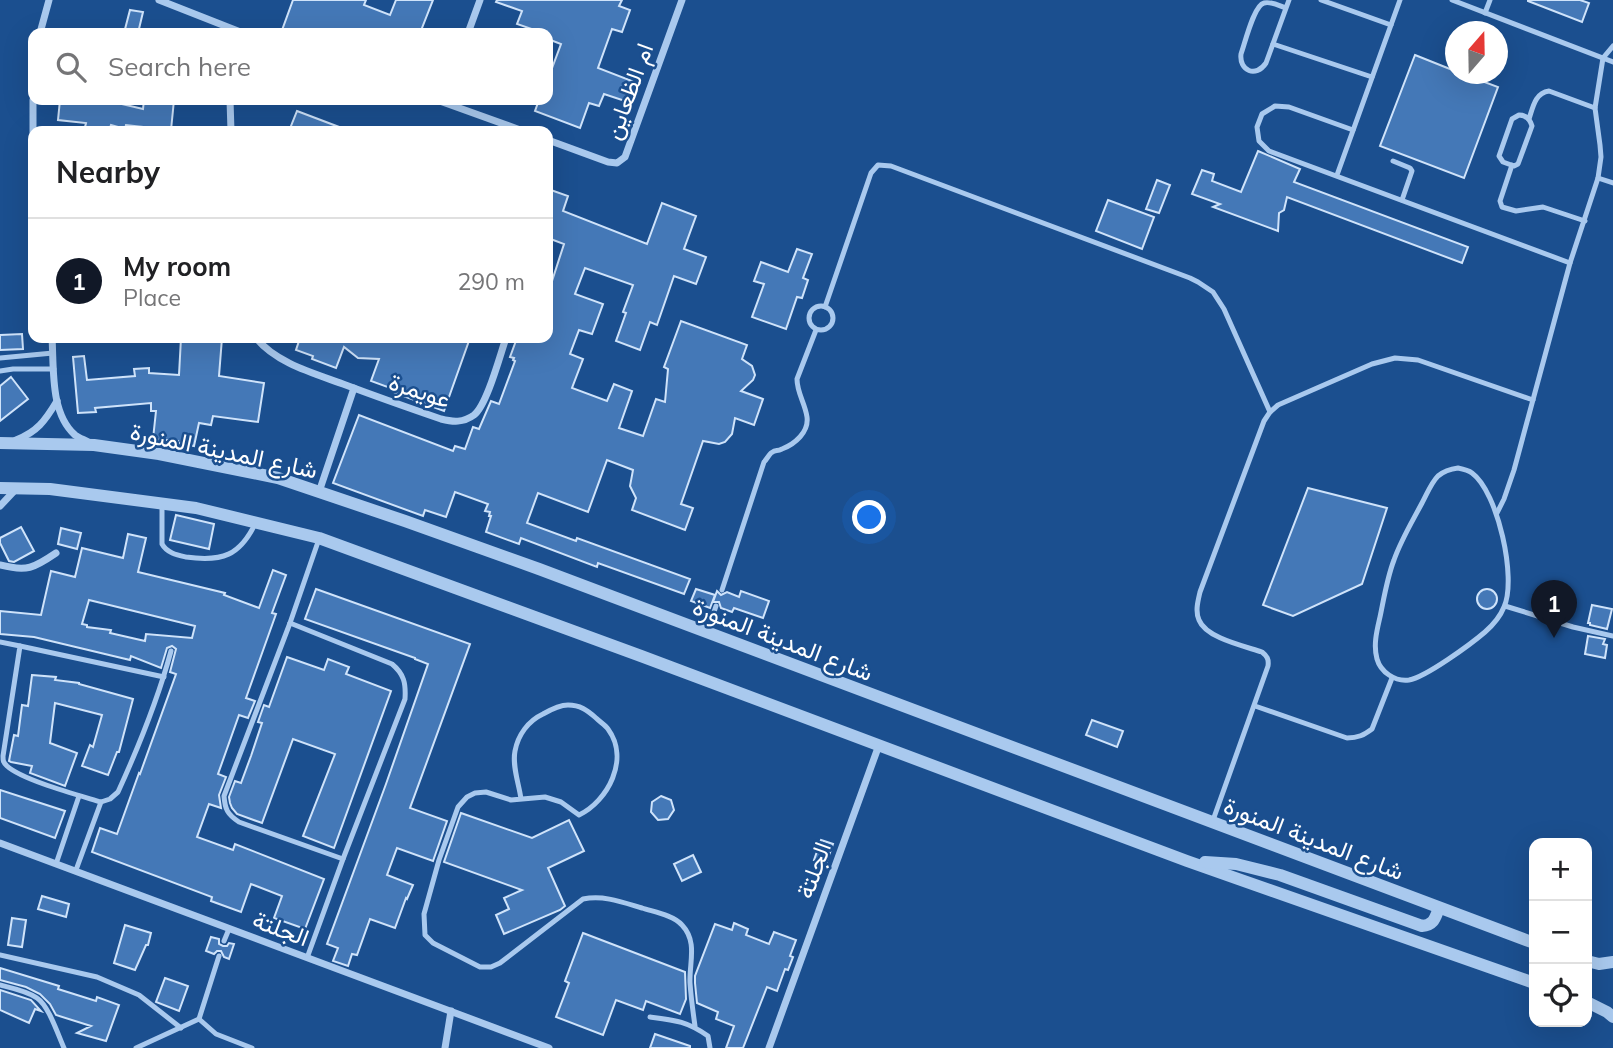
<!DOCTYPE html>
<html lang="en">
<head>
<meta charset="utf-8">
<style>
	body { margin:0; font-family:Mulish,Vazirmatn,sans-serif; background:#f6f6f6; color:#202124 }
	.controls { position:absolute; right:21px; bottom:21px; display:grid; overflow:hidden; border-radius:14px; box-shadow:0 7px 28px #0002 }
	.controls button { width:63px; height:63px; display:grid; place-items:center; padding:0; border:0; border-bottom:2px solid #e0e0e0; background:#fff; color:#202124; font:35px sans-serif }
	.compass { position:absolute; left:1445px; top:21px; width:63px; height:63px; border-radius:50%; background:#fff; box-shadow:0 7px 28px #0002; rotate:20deg }
	.you { position:absolute; left:870px; top:518px; width:24px; height:24px; margin:-18px; border:5px solid #fff; border-radius:50%; background:#1a73e8; box-shadow:0 0 0 10px #1a73e833 }
	.badge { display:grid; place-items:center; width:46px; height:46px; border-radius:50%; background:#111827; color:#fff; font-size:23px; font-weight:700 }
	.pin { position:absolute; translate:-50% -58px; filter:drop-shadow(0 2px 4px #0008) }
	.pin::after { content:''; position:absolute; top:37px; width:24px; height:21px; background:inherit; clip-path:polygon(0 0,100% 0,50% 100%) }
	.list { margin:0; padding:0; list-style:none }
	h2 { display:flex; justify-content:space-between; align-items:center; height:91px; margin:0; padding:0 28px; font-size:30px }
	h2 small { font-size:23px; font-weight:400; color:#757577 }
	.list li { display:grid; grid-template-columns:46px 1fr auto; gap:21px; align-items:center; box-sizing:border-box; height:126px; padding:0 28px; border-top:2px solid #e0e0e0 }
	.list b { display:block; font-size:26px; white-space:nowrap }
	.list p { margin:0; font-size:23px; white-space:nowrap; color:#757577 }
	.list em { font-size:23px; font-style:normal; color:#757577 }
	.icon { flex:none; width:38px; height:38px; fill:none; stroke:currentColor; stroke-width:2; stroke-linecap:round; stroke-linejoin:round }
	.map { position:relative; flex:none; width:1613px; height:1048px; overflow:hidden }
	.search { position:absolute; background:#fff; box-shadow:0 7px 28px #0002; left:28px; top:28px; width:525px; height:77px; display:flex; align-items:center; gap:18px; box-sizing:border-box; padding:0 24px; border-radius:14px; color:#757577; font-size:26px }
	.panel { position:absolute; background:#fff; box-shadow:0 7px 28px #0002; left:28px; top:126px; width:525px; height:217px; border-radius:14px }
	.map>svg:first-child { display:block }
</style>
</head>
<body>
<div class="map">
<svg width="1613" height="1048" viewBox="0 0 1613 1048">
	<rect width="100%" height="100%" fill="#1b4f8f"/>
	<g fill="#4478b7" stroke="#cfe3fa" stroke-width="2" fill-rule="evenodd">
		<polygon points="293,0 366,0 364,5 390,15 396,0 433,0 420,33 281,33"/>
		<polygon points="497,0 622,0 619,6 630,10 622,32 612,29 598,68 632,81 625,101 604,94 599,106 589,103 580,128 535,111 539,100 548,100 548,79 561,44 548,39 548,33 543,33 517,24 522,11 496,2"/>
		<polygon points="1528,0 1580,0 1589,3 1582,22 1528,1"/>
		<polygon points="130,10 143,12 138,33 124,33"/>
		<polygon points="1415,55 1455,71 1455,74 1463,74 1498,87 1464,178 1380,146"/>
		<polygon points="60,100 105,100 143,109 144,100 174,100 171,130 126,125 125,129 111,125 109,131 84,131 86,123 58,120"/>
		<polygon points="297,111 347,130 346,131 289,131"/>
		<polygon points="1258,151 1300,169 1294,182 1468,247 1462,263 1287,197 1284,210 1279,213 1278,231 1213,207 1220,204 1192,194 1202,170 1214,174 1212,181 1241,192"/>
		<polygon points="1157,180 1170,185 1159,213 1146,209"/>
		<polygon points="548,189 568,196 563,211 647,244 662,203 696,216 684,249 706,257 696,284 674,276 657,325 650,322 640,350 616,341 626,313 623,312 633,285 585,268 575,294 603,304 592,334 579,330 570,354 583,359 572,388 607,401 614,384 632,391 619,428 643,436 656,399 665,402 668,369 664,367 681,321 747,345 742,359 752,366 755,375 753,380 741,391 763,399 754,425 735,418 732,434 725,442 719,444 703,441 681,504 693,508 685,530 632,510 636,498 630,486 633,470 607,460 588,512 538,493 527,523 576,541 577,538 690,579 684,594 598,563 597,567 521,538 519,544 486,532 491,516 489,516 490,512 485,511 488,504 455,492 446,517 425,510 423,516 333,483 359,415 453,451 455,446 465,449 473,427 479,429 491,401 499,404 515,361 513,360 514,358 510,357 517,338 548,338 548,279 552,281 564,244 548,238"/>
		<polygon points="1108,200 1154,217 1142,249 1096,231"/>
		<polygon points="797,249 812,254 803,278 808,280 802,298 797,297 786,329 752,317 764,284 754,281 761,262 788,272"/>
		<polygon points="22,334 23,349 0,350 0,335"/>
		<polygon points="181,338 222,338 219,376 264,383 258,422 213,416 211,425 199,423 194,446 178,443 178,441 153,439 156,411 151,411 151,403 95,408 96,412 78,413 73,357 84,356 87,380 135,376 134,369 149,368 149,373 179,375"/>
		<polygon points="300,338 470,338 444,411 395,393 396,390 371,381 379,359 358,358 344,347 336,368 312,359 313,356 296,350"/>
		<polygon points="11,377 28,399 0,421 0,386"/>
		<polygon points="1308,488 1387,508 1362,584 1293,616 1263,605"/>
		<polygon points="176,515 214,524 209,549 170,540"/>
		<polygon points="21,527 34,551 14,562 9,561 0,543 0,538"/>
		<polygon points="61,528 81,533 77,549 58,544"/>
		<path d="M128,534L146,538L138,572L225,593L224,595L259,608L273,570L286,575L272,613L276,614L246,698L255,701L248,718L239,715L218,774L226,777L219,795L221,808L209,804L197,837L233,850L235,844L324,879L305,929L274,918L282,896L251,884L241,912L211,901L212,897L92,852L100,828L117,834L139,773L140,774L176,674L170,672L176,649L172,646L167,648L161,668L131,656L130,660L34,637L0,634V611L41,615L51,571L75,577L82,548L123,558ZM89,600L195,626L192,638L146,634L145,641L110,633L111,630L87,627V625L82,624Z"/>
		<circle cx="1487" cy="599" r="10"/>
		<polygon points="316,589 470,644 410,808 447,821 433,861 397,848 387,875 413,885 407,899 406,898 395,928 370,919 357,955 352,954 348,966 333,961 338,948 327,944 386,784 428,664 415,659 415,658 305,619"/>
		<polygon points="696,589 715,595 710,608 691,601"/>
		<polygon points="717,591 721,595 727,592 739,597 741,591 769,601 763,618 734,608 732,612 721,608 719,602 713,602"/>
		<polygon points="1592,605 1612,609 1607,629 1590,625 1590,623 1588,623"/>
		<polygon points="1588,636 1605,639 1603,644 1607,645 1605,658 1585,654"/>
		<polygon points="287,657 324,670 328,659 349,667 346,674 391,691 334,848 303,836 335,754 293,739 262,823 237,814 232,808 230,803 229,797 235,781 241,783 251,756 262,723 258,722 264,705 269,707"/>
		<polygon points="32,675 56,677 55,680 79,683 79,684 133,699 119,752 117,752 108,775 82,766 90,745 93,747 102,715 55,703 50,743 77,753 65,786 30,773 32,766 11,762 9,761 14,735 18,736 22,705 28,706"/>
		<polygon points="1092,720 1123,731 1117,747 1086,735"/>
		<polygon points="0,790 65,811 55,838 0,818"/>
		<polygon points="661,796 671,800 674,810 668,819 658,820 651,812 652,802"/>
		<polygon points="461,813 532,838 569,820 584,851 548,868 565,906 560,910 504,934 496,915 509,909 504,898 522,890 444,862"/>
		<polygon points="821,840 833,844 826,864 814,860"/>
		<polygon points="693,855 701,872 682,881 674,864"/>
		<polygon points="42,896 69,904 66,917 38,909"/>
		<polygon points="12,918 26,920 22,947 8,945"/>
		<polygon points="734,923 748,929 746,935 769,944 774,932 796,940 790,956 793,957 788,970 785,969 777,991 767,987 743,1048 726,1048 734,1026 716,1019 718,1012 697,1003 695,983 695,976 715,924 732,930"/>
		<polygon points="125,925 151,933 148,945 146,945 135,970 114,963"/>
		<polygon points="583,933 685,972 686,999 680,1014 646,1001 643,1010 616,1000 603,1035 556,1017 569,983 565,981"/>
		<polygon points="211,937 219,939 219,944 223,946 227,946 229,943 234,944 229,959 224,957 221,951 217,951 214,954 206,951"/>
		<polygon points="0,968 59,986 58,989 96,1001 97,997 119,1005 106,1041 77,1033 91,1026 56,1015 50,1004 40,994 26,987 0,980"/>
		<polygon points="165,978 188,986 179,1011 156,1002"/>
		<polygon points="0,990 31,1000 41,1011 35,1009 29,1023 0,1010"/>
		<polygon points="655,1034 690,1046 690,1048 650,1048"/>
	</g>
	<g fill="none" stroke-linecap="round" stroke-linejoin="round">
		<g stroke="#a9c9ee" stroke-width="5">
			<polyline points="1321,0 1391,25"/>
			<polyline points="1452,0 1613,62"/>
			<path d="M1286,8C1280,6 1271,1 1264,3C1254,5 1245,43 1241,54C1239,71 1256,78 1266,63L1289,0"/>
			<polyline points="1485,13 1490,0"/>
			<polyline points="1273,44 1372,77"/>
			<path d="M1519,115C1526,115 1530,119 1532,126L1518,164L1514,166L1503,162L1499,156L1512,119Z"/>
			<path d="M1529,119C1533,107 1535,93 1549,91L1595,108"/>
			<polyline points="1353,130 1289,107 1275,106 1262,114 1257,127 1259,141 1269,151 1570,263"/>
			<polyline points="1393,161 1410,168 1412,171 1402,200"/>
			<polyline points="1512,165 1500,201 1502,207 1516,211 1543,207 1585,221"/>
			<polyline points="1337,175 1400,0"/>
			<polyline points="1598,178 1613,183"/>
			<circle cx="821" cy="318" r="12"/>
			<polyline points="825,307 871,173 878,165 891,166 1190,278 1198,282 1213,292 1224,309 1270,412"/>
			<polyline points="0,358 53,353"/>
			<polyline points="0,371 13,369 54,369"/>
			<path d="M1458,468C1463,469 1468,470 1472,473C1498,492 1517,579 1504,607C1500,617 1493,625 1485,632C1471,644 1426,677 1409,680C1402,681 1395,679 1389,675C1383,671 1379,666 1377,659C1373,645 1377,630 1380,617C1384,598 1387,578 1394,560C1401,540 1412,522 1422,503C1427,494 1431,483 1438,476C1444,471 1450,469 1458,468Z"/>
			<path d="M162,505V544C167,553 177,555 186,557C222,562 240,556 256,522"/>
			<polyline points="1497,513 1504,499 1514,470 1570,263 1598,178 1601,157 1600,145 1595,108 1603,58 1613,46"/>
			<path d="M319,539L290,623L224,796C225,809 227,814 239,822L343,859"/>
			<path d="M722,590L764,462C767,459 768,456 771,453C777,449 776,452 782,449C795,444 809,432 807,417C805,403 797,393 797,379L816,330"/>
			<polyline points="1505,606 1573,627 1613,636"/>
			<path d="M290,623L392,664C404,674 406,683 405,699L343,859L307,958"/>
			<polyline points="708,630 716,606"/>
			<path d="M0,642L20,646L3,756C3,761 3,762 7,766C22,780 78,795 101,802L110,799L118,792C139,746 158,699 171,651"/>
			<polyline points="20,646 164,677"/>
			<path d="M1255,706L1347,738C1358,738 1364,735 1372,729L1392,678"/>
			<path d="M521,799C519,784 512,766 515,751C518,735 528,721 543,714C550,710 560,705 568,705C580,705 587,710 596,718C600,722 605,725 608,729C630,759 608,801 579,815L561,802L545,797L511,800L486,792L475,793L467,797L458,807L439,860L424,914L425,935L433,943L480,967H491L500,963L583,899C604,895 622,902 642,908C654,912 673,915 682,925C698,942 689,963 690,983C691,997 693,1012 695,1026"/>
			<path d="M1212,823L1268,666C1269,659 1267,656 1262,652C1244,646 1206,638 1199,620C1195,611 1198,601 1200,592L1264,421L1270,412L1278,405L1372,364L1395,358L1418,360L1533,400"/>
			<polyline points="56,864 79,796"/>
			<polyline points="76,870 101,802"/>
			<polyline points="224,941 229,929"/>
			<polyline points="0,955 97,977 139,995 181,1028"/>
			<path d="M0,985C12,988 27,991 37,998C49,1006 58,1035 64,1048"/>
			<path d="M650,1017C674,1020 687,1021 708,1036L710,1048"/>
			<polyline points="199,1019 216,1034 252,1048"/>
			<polyline points="136,1048 199,1019 219,956"/>
		</g>
		<g stroke="#a9c9ee" stroke-width="7">
			<polyline points="159,0 243,33"/>
			<polyline points="40,33 49,0"/>
			<polyline points="468,33 480,0"/>
			<polyline points="230,100 231,131"/>
			<polyline points="437,100 523,131"/>
			<polyline points="548,140 608,162 617,163 625,157 682,0"/>
			<polyline points="33,141 33,100"/>
			<path d="M52,338C54,368 50,413 75,435C79,438 85,440 90,443"/>
			<path d="M256,338C276,363 313,373 343,384C375,396 409,408 441,419C453,422 463,423 474,415C487,405 500,355 506,338"/>
			<path d="M16,440C37,432 45,421 57,401"/>
			<polyline points="319,492 354,388"/>
			<polyline points="0,506 16,489"/>
			<path d="M0,565C27,572 34,568 56,553"/>
			<path d="M0,843C183,911 366,980 549,1048"/>
			<polyline points="445,1048 451,1011"/>
			<polyline points="769,1048 879,745"/>
		</g>
		<g stroke="#a9c9ee" stroke-width="12">
			<polyline points="0,443 94,445 159,454 278,478 405,521 539,569 1534,943"/>
			<polyline points="0,488 50,489 196,508 319,538 641,656 1187,861 1534,983"/>
			<path d="M1205,862L1236,864L1280,875L1422,926C1434,925 1435,918 1439,908"/>
			<polyline points="1587,961 1599,964 1613,962"/>
			<polyline points="1587,1002 1607,1012 1613,1017"/>
		</g>
	</g>
	<g text-anchor="middle" dominant-baseline="central" stroke-width="5" stroke-linejoin="round" paint-order="stroke">
		<g font-size="24" fill="#fff" stroke="#1b4f8f">
			<text transform="translate(628 91) rotate(-70)">ام الظعاين</text>
			<text transform="translate(420 390) rotate(18)">عويمرة</text>
			<text transform="translate(224 450) rotate(12)">شارع المدينة المنورة</text>
			<text transform="translate(783 639) rotate(21)">شارع المدينة المنورة</text>
			<text transform="translate(1314 838) rotate(21)">شارع المدينة المنورة</text>
			<text transform="translate(813 870) rotate(-70)">الجلتة</text>
			<text transform="translate(281 928) rotate(21)">الجلتة</text>
		</g>
	</g>
</svg>
<div class="controls">
<button>+</button>
<button>−</button>
<button><svg class="icon" aria-label="locate" viewBox="0 0 24 24"><circle cx="12" cy="12" r="6"/><path d="M12 2v4M12 18v4M2 12h4M18 12h4"/></svg></button>
</div>
<svg class="compass" viewBox="-18 -18 36 36"><path d="M0-13l5 13h-10z" fill="#e53935"/><path d="M0 13l5-13h-10z" fill="#757577"/></svg>
<div class="you"></div>
<div class="pin badge" style="left:1554px;top:638px">1</div>
<div class="search"><svg class="icon" aria-label="search" viewBox="0 0 24 24"><circle cx="10" cy="10" r="6"/><path d="M15 15l6 6"/></svg>Search here</div>
<section class="panel">
<h2>Nearby<small></small></h2>
<ul class="list">
<li><span class="badge">1</span><div><b>My room</b><p>Place</p></div><em>290 m</em></li>
</ul>
</section>
</div>
</body>
</html>
